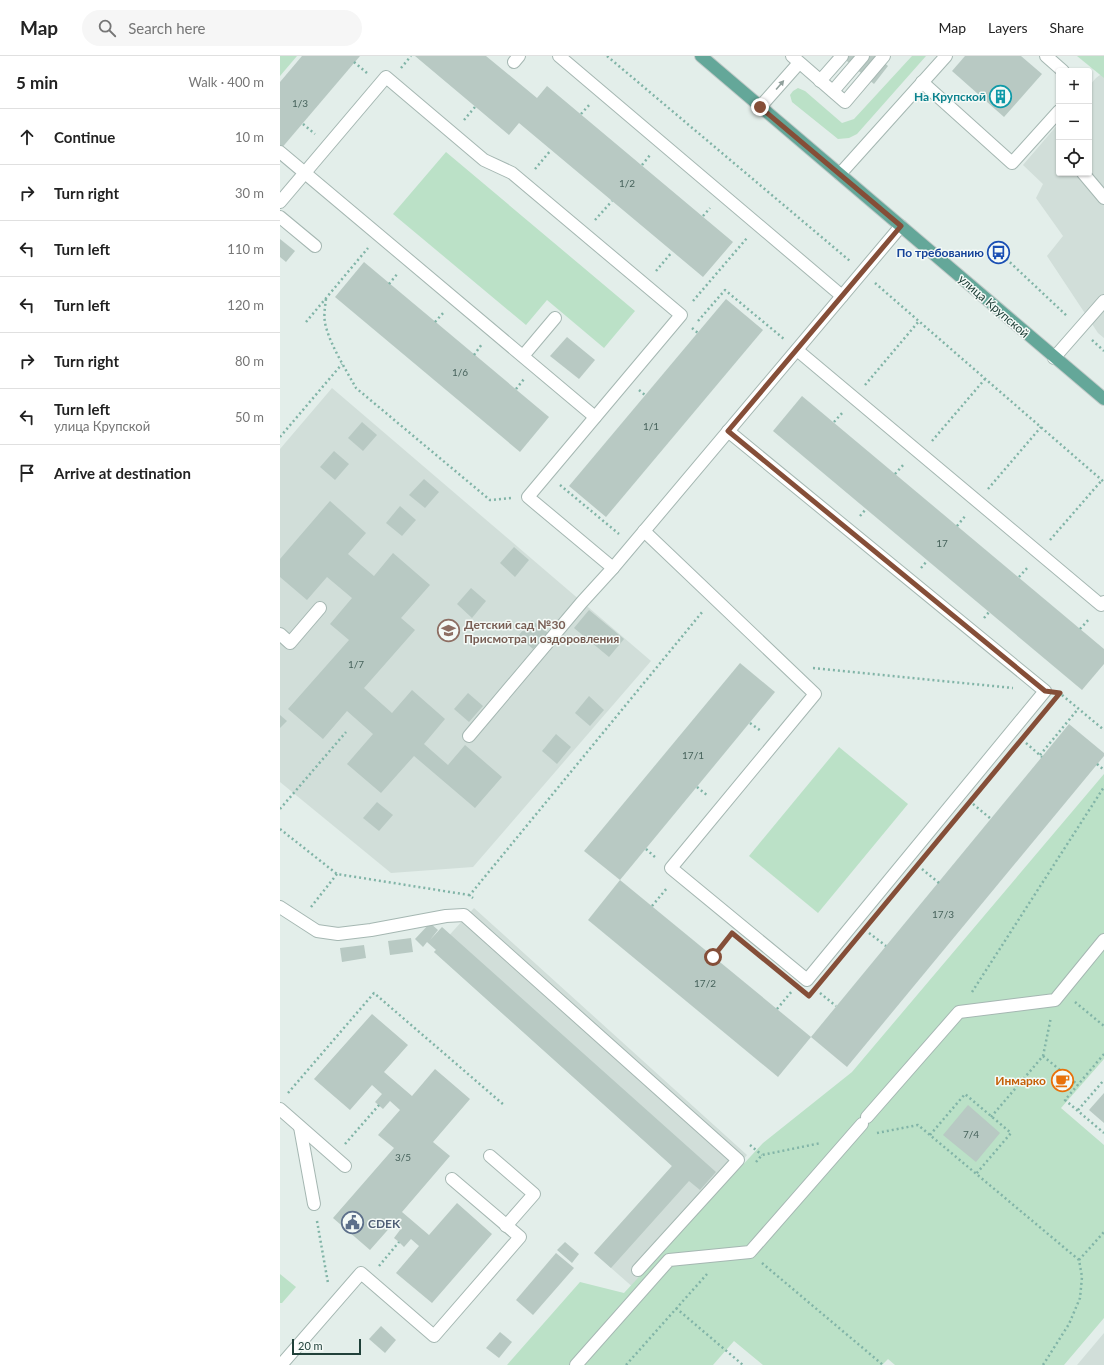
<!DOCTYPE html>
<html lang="en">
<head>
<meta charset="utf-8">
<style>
	body { margin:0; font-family:Lato,sans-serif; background:#f6f6f6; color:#222 }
	.controls { position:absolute; right:12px; top:12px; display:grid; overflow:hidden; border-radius:4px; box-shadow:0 1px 3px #0004 }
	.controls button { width:36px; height:36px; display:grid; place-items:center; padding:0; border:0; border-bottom:1px solid #e0e0e0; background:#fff; color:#222; font:20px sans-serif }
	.scale { position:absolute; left:12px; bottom:10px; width:69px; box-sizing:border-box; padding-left:4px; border:2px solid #21413a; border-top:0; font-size:11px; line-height:14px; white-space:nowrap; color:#21413a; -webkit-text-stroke:3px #f4faf7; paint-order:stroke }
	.stop { position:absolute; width:12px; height:12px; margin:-9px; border:3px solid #854e38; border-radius:50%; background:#fff }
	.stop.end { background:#854e38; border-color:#fff; box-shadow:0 1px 4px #0008 }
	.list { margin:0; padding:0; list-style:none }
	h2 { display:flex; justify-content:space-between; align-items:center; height:52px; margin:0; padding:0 16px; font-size:17px }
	h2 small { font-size:13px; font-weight:400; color:#767676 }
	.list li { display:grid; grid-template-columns:26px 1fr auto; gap:12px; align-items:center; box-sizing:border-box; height:56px; padding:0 16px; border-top:1px solid #e0e0e0 }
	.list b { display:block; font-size:15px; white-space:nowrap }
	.list p { margin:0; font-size:13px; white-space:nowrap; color:#767676 }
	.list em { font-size:13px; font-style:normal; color:#767676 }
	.icon { flex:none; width:22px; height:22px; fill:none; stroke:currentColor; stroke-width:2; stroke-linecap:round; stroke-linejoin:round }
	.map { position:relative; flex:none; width:824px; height:1309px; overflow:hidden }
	header { display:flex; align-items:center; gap:24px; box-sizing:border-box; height:56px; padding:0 20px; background:#fff; border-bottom:1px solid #e0e0e0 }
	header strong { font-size:19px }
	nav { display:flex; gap:22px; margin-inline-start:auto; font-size:14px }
	.search { width:280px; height:36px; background:#f6f6f6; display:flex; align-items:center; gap:10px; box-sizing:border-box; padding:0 14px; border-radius:22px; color:#767676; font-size:15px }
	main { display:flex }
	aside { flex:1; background:#fff }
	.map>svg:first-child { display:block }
</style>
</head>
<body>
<header>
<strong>Map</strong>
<div class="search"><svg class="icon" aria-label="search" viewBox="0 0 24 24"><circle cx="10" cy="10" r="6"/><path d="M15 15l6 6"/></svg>Search here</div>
<nav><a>Map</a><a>Layers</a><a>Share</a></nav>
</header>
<main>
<aside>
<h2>5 min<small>Walk · 400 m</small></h2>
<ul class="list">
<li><svg class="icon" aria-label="ahead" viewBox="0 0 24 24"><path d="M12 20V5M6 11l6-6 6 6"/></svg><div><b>Continue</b></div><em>10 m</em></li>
<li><svg class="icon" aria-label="right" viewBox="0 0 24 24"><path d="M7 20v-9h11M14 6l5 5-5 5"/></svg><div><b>Turn right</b></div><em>30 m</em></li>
<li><svg class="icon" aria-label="left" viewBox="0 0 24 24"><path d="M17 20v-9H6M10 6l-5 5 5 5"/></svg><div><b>Turn left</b></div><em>110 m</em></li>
<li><svg class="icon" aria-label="left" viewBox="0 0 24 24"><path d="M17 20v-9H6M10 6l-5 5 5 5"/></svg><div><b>Turn left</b></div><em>120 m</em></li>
<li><svg class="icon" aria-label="right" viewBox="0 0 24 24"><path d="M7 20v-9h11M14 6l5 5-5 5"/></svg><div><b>Turn right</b></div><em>80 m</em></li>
<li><svg class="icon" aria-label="left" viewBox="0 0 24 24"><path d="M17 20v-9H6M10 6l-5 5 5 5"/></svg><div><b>Turn left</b><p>улица Крупской</p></div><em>50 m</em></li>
<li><svg class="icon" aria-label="arrive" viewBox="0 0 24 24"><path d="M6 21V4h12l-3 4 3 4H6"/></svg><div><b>Arrive at destination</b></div></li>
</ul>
</aside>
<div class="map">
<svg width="824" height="1309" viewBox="0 0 824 1309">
	<rect width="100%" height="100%" fill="#e3eeea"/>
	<g fill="#d1ded9">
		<polygon points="824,16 824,282 818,277 767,200 783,180 756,142 763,128 743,109 779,67 779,117 809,117 809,30 816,22"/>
		<polygon points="52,332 371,605 193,811 111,817 0,726 0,393"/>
		<polygon points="194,852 467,1099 355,1233 314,1197 392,1110 154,896"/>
		<polygon points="824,1277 824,1309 797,1309"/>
	</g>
	<g fill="#bbe1c7">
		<polygon points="0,0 17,0 0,20"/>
		<polygon points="632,0 646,0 577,78 569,82 558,83 512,46 510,39 513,35 518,32 525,35 562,67 574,63"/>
		<polygon points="797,0 824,0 824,22"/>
		<polygon points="166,96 355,255 324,292 267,244 246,269 113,158"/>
		<polygon points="559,691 628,748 538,857 469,800"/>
		<polygon points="824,718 824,1003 781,1052 824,1089 824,1262 784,1309 615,1309 608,1303 602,1309 483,1309 454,1285 433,1309 227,1309 300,1226 344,1237 483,1087 572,1016"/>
		<polygon points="0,1218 16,1231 2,1247 0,1247"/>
	</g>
	<g fill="#b8c9c3">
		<polygon points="22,0 80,0 0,94 0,26"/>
		<polygon points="135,0 206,0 257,42 267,30 453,186 423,221 239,67 229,79"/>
		<polygon points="561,0 596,0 608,10 594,28"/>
		<polygon points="685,0 741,0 762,18 724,61 672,15"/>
		<polygon points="0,183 15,195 6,206 0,201"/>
		<polygon points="84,206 269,361 240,396 55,241"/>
		<polygon points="446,243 483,274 326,461 289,430"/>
		<polygon points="287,281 315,304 299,323 270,300"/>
		<polygon points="522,340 824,593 824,608 802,634 493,375"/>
		<polygon points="82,366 97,379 83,395 68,382"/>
		<polygon points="54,395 69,408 55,424 40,411"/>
		<polygon points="144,423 159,436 145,452 129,439"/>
		<polygon points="50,445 86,477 68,498 94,520 113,497 150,529 121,562 135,574 84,632 112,657 132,634 165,663 144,688 168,709 185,689 222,721 195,752 134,700 101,737 67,708 93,678 67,655 43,683 8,653 69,584 50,568 72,542 47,521 27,544 0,521 0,503"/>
		<polygon points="120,450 136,464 122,480 106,467"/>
		<polygon points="234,491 249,504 235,521 220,507"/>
		<polygon points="191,532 206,545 192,562 177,548"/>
		<polygon points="309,554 344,583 329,601 294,572"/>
		<polygon points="252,564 268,577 253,593 238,580"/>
		<polygon points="460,607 495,636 340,824 304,795"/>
		<polygon points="188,637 203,650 189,666 174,653"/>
		<polygon points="309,640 324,654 310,670 295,657"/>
		<polygon points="0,659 7,665 0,672"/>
		<polygon points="789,668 824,697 824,700 567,1011 531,981"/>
		<polygon points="276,678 291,691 277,708 262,695"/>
		<polygon points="97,746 113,759 99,775 83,762"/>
		<polygon points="340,824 531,981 498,1021 308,864"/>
		<polygon points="150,867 158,874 150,884 162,871 436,1116 420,1134 409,1125 331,1212 314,1197 392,1110 154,896 156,894 147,886 143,891 135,883"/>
		<polygon points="131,882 133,896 110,899 108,885"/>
		<polygon points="84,889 86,902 62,906 60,892"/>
		<polygon points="92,958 128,989 104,1016 132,1040 155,1013 190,1043 153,1086 170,1100 122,1156 149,1179 177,1147 212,1178 152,1247 116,1217 139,1190 131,1183 124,1191 119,1186 114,1182 120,1174 113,1168 90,1194 53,1162 114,1092 98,1079 120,1054 110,1045 103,1053 95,1046 102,1038 92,1029 70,1054 34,1023"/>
		<polygon points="824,1037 824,1067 809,1054"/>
		<polygon points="688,1049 720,1077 696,1106 663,1079"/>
		<polygon points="285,1186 299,1198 292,1207 277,1194"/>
		<polygon points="276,1197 294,1212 253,1259 236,1244"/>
		<polygon points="101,1270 116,1284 105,1297 89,1283"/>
		<polygon points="220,1276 232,1286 219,1302 206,1292"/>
	</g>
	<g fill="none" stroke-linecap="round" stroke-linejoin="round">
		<defs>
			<g id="minor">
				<polyline points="279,0 562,240"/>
				<polyline points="512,0 565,46 604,0"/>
				<polyline points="766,0 783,15"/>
				<polyline points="234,6 239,0"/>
				<polyline points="540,25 562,0"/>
				<polyline points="642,26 732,107 779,55"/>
				<polyline points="553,35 583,0"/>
				<polyline points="480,51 519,7"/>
				<polyline points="0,96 315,361"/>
				<polyline points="803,117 824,142"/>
				<polyline points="560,118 666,0"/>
				<polyline points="0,146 106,21 204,104 232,117 401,259 248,441 333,512"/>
				<polyline points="0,161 35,190"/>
				<polyline points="517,294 821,549 824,546"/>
				<polyline points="243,300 275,262"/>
				<polyline points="774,302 824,245"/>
				<polyline points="364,475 535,638 391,812 527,924 765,635 448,375"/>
				<polyline points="0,578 10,587 40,552"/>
				<polyline points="189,680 302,546 333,512 621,170"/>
				<polyline points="0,851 37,875 58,878 91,874 166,860 184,859 458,1104 358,1214"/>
				<polyline points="0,1053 65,1110"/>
				<polyline points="587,1061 679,956 775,944 824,884"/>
				<polyline points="20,1071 34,1148"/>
				<polyline points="210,1100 254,1138 226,1170"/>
				<polyline points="1,1309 81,1217 154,1280 240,1181 172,1123"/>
				<polyline points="296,1309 389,1204 470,1196 582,1068"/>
			</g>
			<polyline id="major" points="421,0 824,343"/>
		</defs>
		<use href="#minor" stroke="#a5b7b2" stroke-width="14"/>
		<use href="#major" stroke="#c1cac8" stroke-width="14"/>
		<g stroke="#81b4a7" stroke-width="2.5" stroke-dasharray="2 3" stroke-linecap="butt">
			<polyline points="327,0 570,205"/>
			<polyline points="74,6 87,17"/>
			<polyline points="121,12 131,0"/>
			<polyline points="301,58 310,48"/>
			<polyline points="184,64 195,51"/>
			<polyline points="23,68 35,78"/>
			<polyline points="362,109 370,99"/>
			<polyline points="255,113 271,94"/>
			<polyline points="423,160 430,152"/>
			<polyline points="315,164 332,145"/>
			<polyline points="719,196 787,260"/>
			<polyline points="376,215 392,196"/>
			<polyline points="595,227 824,426"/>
			<polyline points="109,228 118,217"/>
			<path d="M46,243C45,252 43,261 46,271C51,290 66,314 76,332L210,444L232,442"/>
			<polyline points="413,245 467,182"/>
			<polyline points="418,265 445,234 504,283"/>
			<polyline points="26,266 88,192"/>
			<polyline points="155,266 164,256"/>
			<polyline points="412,272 418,277"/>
			<polyline points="812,284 824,295"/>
			<polyline points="194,299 202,288"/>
			<polyline points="585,329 639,265"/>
			<polyline points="236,333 244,323"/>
			<polyline points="359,334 365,339"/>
			<polyline points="554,366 563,356"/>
			<polyline points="0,381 62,308"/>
			<polyline points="652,385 705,323"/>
			<polyline points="615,418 624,408"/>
			<polyline points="280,429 339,478"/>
			<polyline points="708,433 761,371"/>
			<polyline points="580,460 586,453"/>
			<polyline points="677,470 686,459"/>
			<polyline points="770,484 822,424"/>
			<polyline points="641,512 647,505"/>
			<polyline points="739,521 748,511"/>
			<polyline points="704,562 709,556"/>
			<polyline points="800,573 810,562"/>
			<polyline points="533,612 733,632"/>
			<polyline points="782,639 824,674"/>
			<polyline points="470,667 481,675"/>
			<polyline points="746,687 762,701"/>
			<polyline points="760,699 798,653"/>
			<polyline points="817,708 824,714"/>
			<polyline points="417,731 428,740"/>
			<polyline points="693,748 711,763"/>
			<polyline points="0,753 66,676"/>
			<polyline points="0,773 57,818 189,839 193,842"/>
			<polyline points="366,793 376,802"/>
			<polyline points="642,813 659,827"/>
			<polyline points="189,840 423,555"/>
			<polyline points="372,850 387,832"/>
			<polyline points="31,851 57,818"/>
			<polyline points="589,877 606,890"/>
			<polyline points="433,901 448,882"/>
			<polyline points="692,936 824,731"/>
			<polyline points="540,937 556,950"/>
			<polyline points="795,946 824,970"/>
			<polyline points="497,953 512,935"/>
			<polyline points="824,998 785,1044 824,1077"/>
			<polyline points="763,1000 798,1029"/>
			<polyline points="8,1037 94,937 224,1049"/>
			<polyline points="798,1054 824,1024"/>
			<polyline points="711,1061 763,1000 771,961"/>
			<polyline points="597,1077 638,1069 799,1204 802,1221 800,1242 789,1268 763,1309"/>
			<polyline points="650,1079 685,1038 731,1077 696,1118"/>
			<polyline points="65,1088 99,1049"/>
			<polyline points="470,1089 482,1099"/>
			<polyline points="476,1106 482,1099 541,1087"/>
			<polyline points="37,1165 48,1227"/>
			<polyline points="799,1204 824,1176"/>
			<polyline points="482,1207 603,1309"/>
			<polyline points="99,1210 119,1186"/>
			<polyline points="396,1252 463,1309"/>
			<polyline points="346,1309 427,1218"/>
		</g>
		<use href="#minor" stroke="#fff" stroke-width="12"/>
		<use href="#major" stroke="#64a799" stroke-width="12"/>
	</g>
	<defs><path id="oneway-solid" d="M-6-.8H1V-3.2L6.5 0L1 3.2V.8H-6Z"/></defs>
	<use fill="#90a09c" href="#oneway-solid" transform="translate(500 29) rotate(-49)"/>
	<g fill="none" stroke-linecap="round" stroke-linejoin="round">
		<polyline stroke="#854e38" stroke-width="5" points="433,901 452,877 529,940 780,637 765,635 448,375 621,170 480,51"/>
	</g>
	<defs>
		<symbol id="building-ring" viewBox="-11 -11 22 22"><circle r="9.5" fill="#f4faf7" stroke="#0f9aa8" stroke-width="1.5"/><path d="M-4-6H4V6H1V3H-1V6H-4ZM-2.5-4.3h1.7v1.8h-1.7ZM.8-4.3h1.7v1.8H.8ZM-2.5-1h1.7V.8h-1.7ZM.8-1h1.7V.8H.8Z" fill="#0f9aa8"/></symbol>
		<symbol id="bus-ring" viewBox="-11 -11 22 22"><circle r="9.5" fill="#f4faf7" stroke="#1a4fb4" stroke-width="1.5"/><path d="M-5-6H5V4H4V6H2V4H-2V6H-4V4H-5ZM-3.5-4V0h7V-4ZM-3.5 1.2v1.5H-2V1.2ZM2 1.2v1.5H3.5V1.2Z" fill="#1a4fb4"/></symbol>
		<symbol id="school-ring" viewBox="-11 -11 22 22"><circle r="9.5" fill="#f4faf7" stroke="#8d6e63" stroke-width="1.5"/><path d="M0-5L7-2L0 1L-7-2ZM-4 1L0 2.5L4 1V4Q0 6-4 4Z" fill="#8d6e63"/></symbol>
		<symbol id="cafe-ring" viewBox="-11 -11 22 22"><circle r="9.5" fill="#f4faf7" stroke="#e8710a" stroke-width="1.5"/><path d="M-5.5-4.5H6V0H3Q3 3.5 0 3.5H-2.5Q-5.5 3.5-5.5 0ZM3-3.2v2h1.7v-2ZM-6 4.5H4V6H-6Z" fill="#e8710a"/></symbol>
		<symbol id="civic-ring" viewBox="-11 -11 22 22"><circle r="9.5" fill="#f4faf7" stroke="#5c6f8a" stroke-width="1.5"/><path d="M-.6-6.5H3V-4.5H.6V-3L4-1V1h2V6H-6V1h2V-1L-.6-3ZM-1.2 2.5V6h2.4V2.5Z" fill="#5c6f8a"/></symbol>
	</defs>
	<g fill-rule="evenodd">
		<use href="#building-ring" x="708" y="28" width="25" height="25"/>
		<use href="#bus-ring" x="706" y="184" width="25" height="25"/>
		<use href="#school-ring" x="156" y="562" width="25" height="25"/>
		<use href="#cafe-ring" x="770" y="1012" width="25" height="25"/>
		<use href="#civic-ring" x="60" y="1154" width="25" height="25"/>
	</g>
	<g text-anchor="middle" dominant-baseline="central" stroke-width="3" stroke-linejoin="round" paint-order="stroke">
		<g font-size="10" fill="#47635c">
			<text x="20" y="47">1/3</text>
			<text x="347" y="127">1/2</text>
			<text x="180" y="316">1/6</text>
			<text x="371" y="370">1/1</text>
			<text x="662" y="487">17</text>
			<text x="76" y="608">1/7</text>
			<text x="413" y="699">17/1</text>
			<text x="663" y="858">17/3</text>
			<text x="425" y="927">17/2</text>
			<text x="691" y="1078">7/4</text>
			<text x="123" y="1101">3/5</text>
		</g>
		<g font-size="12" font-weight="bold" fill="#0d838f" stroke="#f4faf7" text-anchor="end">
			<text x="706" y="40">На Крупской</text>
		</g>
		<g font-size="12" font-weight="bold" fill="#164399" stroke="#f4faf7" text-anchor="end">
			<text x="704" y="196">По требованию</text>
		</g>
		<g font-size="12" fill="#21413a" stroke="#f4faf7">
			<text transform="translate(714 250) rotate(41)">улица Крупской</text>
		</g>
		<g font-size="12" font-weight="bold" fill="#785e54" stroke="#f4faf7" text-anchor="start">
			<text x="184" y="568">Детский сад №30<tspan x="184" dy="14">Присмотра и оздоровления</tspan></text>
		</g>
		<g font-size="12" font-weight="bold" fill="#c56008" stroke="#f4faf7" text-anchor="end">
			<text x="766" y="1024">Инмарко</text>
		</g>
		<g font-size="12" font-weight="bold" fill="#4e5e75" stroke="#f4faf7" text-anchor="start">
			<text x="88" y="1167">CDEK</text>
		</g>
	</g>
</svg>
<div class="controls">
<button>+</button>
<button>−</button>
<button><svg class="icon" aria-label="locate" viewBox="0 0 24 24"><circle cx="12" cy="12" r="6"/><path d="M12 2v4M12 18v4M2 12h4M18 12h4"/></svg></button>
</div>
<div class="scale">20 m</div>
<div class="stop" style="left:433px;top:901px"></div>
<div class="stop end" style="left:480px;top:51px"></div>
</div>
</main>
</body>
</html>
